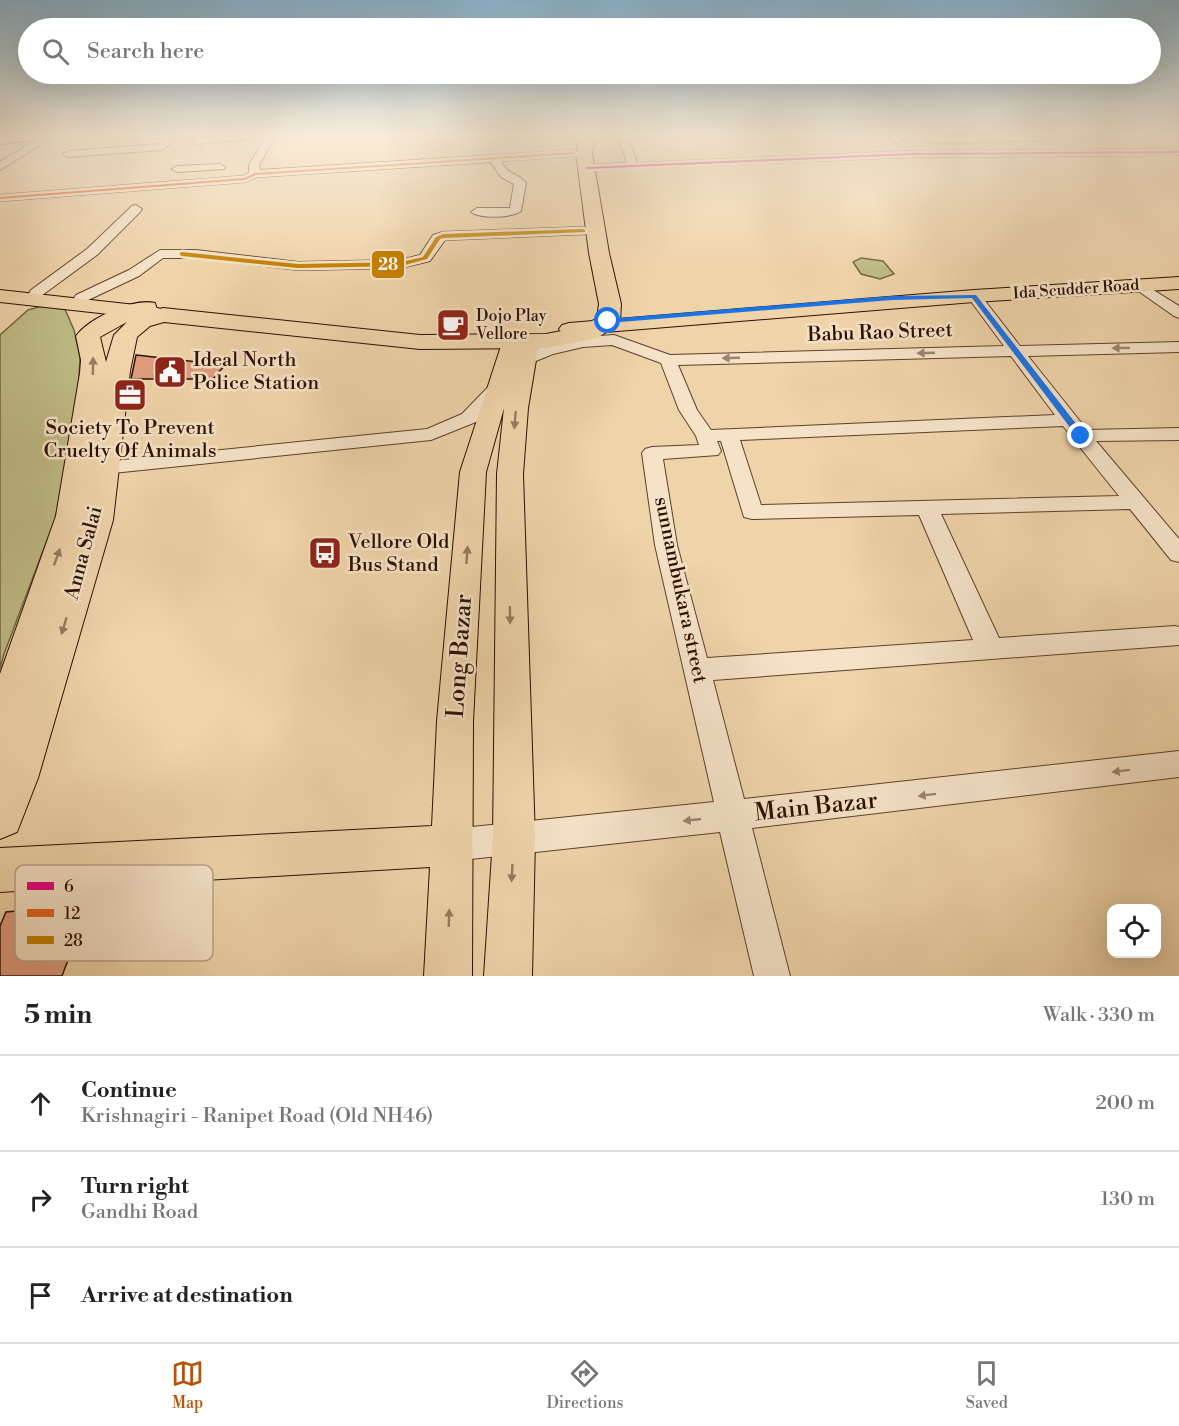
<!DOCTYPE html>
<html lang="en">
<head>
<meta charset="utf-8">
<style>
	body { margin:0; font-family:"Libre Bodoni",serif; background:#f2f2f2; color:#222 }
	.controls { position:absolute; right:18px; bottom:18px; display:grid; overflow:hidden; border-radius:12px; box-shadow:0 6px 24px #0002 }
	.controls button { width:54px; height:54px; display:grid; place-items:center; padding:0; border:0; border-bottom:2px solid #e0e0e0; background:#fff; color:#222; font:30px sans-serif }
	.stop { position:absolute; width:18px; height:18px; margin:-14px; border:4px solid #1a73e8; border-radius:50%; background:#fff }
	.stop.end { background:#1a73e8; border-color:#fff; box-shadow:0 2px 6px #0008 }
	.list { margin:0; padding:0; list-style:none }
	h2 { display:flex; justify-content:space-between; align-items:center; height:78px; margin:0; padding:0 24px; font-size:26px }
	h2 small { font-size:20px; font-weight:400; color:#767676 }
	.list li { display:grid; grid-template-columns:39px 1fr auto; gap:18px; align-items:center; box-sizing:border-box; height:96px; padding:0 24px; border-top:2px solid #e0e0e0 }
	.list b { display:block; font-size:22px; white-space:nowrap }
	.list p { margin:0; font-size:20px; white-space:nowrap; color:#767676 }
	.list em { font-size:20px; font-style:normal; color:#767676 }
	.icon { flex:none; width:33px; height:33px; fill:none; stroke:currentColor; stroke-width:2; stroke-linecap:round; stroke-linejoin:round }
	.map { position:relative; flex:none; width:1179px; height:976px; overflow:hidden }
	.search { position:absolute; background:#fff; box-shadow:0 6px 24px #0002; left:18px; right:18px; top:18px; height:66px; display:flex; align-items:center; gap:15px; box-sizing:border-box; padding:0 21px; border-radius:33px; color:#767676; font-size:22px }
	.sheet { height:366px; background:#fff }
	nav { display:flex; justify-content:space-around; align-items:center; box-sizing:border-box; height:84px; border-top:2px solid #e0e0e0; background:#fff; font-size:16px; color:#767676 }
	nav a { display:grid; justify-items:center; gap:3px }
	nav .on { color:#b45309 }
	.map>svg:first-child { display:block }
</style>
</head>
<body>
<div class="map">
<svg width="1179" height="976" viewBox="0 0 1179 976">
	<rect width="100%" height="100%" fill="#efd3a9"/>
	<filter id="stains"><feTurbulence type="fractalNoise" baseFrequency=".00333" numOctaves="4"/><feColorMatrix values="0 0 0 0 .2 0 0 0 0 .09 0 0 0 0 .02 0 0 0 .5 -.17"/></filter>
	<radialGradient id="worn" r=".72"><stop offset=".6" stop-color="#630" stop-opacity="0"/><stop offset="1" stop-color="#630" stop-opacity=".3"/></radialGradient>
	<g fill="#bebb85" stroke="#756542" stroke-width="1.5">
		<polygon points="861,258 883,261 894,274 880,279 861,274 853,262"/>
		<polygon points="42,306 64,307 74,330 80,357 77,413 55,519 4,654 0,669 0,335 28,310"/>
	</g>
	<g fill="#e19c7f" stroke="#2c0f00" stroke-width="1.5">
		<polygon points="136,355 225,365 213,379 131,379"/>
		<polygon points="89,904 62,976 0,976 0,926 6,912"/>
	</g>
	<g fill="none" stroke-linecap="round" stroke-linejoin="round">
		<defs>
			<g id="minor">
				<polygon points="40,134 50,134 40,145 0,170 0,162 34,141"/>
				<polygon points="173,134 183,134 162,150 68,157 63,154 68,151 159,144"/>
				<path d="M251,134H277L259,165L260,170L573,150L578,153L573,156L501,161C508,176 517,172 526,183L521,211C512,218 480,219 471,212L477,208H510L514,184L501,177L491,162L257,177L245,182L0,201V195L243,176L249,173V165L265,138L196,144L191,141L196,138Z"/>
				<polygon points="620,134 630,134 628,137 637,163 911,151 1179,149 1179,155 911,157 583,170 582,168 587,165 627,163 618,137"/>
				<polygon points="885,134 895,134 903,141 895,143"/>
				<polygon points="1073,134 1179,134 1179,137 931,143 926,140 931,137"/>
				<polygon points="220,164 225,167 224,169 177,172 172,169 177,166"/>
				<polygon points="136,205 142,209 140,212 97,255 41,296 31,296 29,293 31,290 87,249 132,206"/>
				<polygon points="583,227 589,231 587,234 445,240 430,261 401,268 298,270 196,258 163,258 139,276 86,301 76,301 74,298 76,295 129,270 160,250 196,250 298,262 401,260 420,255 433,235 443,232"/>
				<polygon points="1139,281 1179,306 1179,318 1174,316 1134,288 1132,285"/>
				<path d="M974,292L979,293L1020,346L1179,342V352L1028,356L1087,430L1179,428V440L1096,441L1179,539V562L1171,560L1130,509L941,514L999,638L1175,626L1179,627V645L713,680L744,799L1179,751V777L752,828L790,976H754L720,832L452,861L440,856L436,845L440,834L452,829L714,802L655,545L642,453L645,449L652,447L699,445L696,436L679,410L661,363L612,345L583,347L553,354L531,363L476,422L431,440L103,474L96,472L93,468L96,464L103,462L427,429L462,414L519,355L542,347L583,337L614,335L670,355L1004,346L967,296ZM1011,356L1055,415L711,430L697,410L678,365ZM1063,426L1119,496L761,505L740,440ZM717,441H721L744,517L752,519L919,515L973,640L707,658L677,545L663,459L718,455L721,451Z"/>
			</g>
			<g id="major">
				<polygon points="20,134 53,134 47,138 0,144 0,136"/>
				<polygon points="1179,277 1179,289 974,302 569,335 562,333 559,329 562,325 569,323 974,290"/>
				<polygon points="0,290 154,307 161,309 164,313 161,317 154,319 0,302"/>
				<polygon points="529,336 536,338 539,342 528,408 523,474 535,839 532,976 484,976 493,839 497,474 504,408 486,472 473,721 472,976 424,976 430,867 0,892 0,848 432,826 437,721 460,472 502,343 505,339 512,337 520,340"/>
			</g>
			<path id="highway" d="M581,134H595L592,153L609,253L621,304L620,321L616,326L597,338L546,348L420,349L164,322L150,326L137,337L130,371L113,520L38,778L17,832L0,839V674L56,516L80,373L81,360L76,336C89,318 133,298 155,303L157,310L163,308L420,335L546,334L582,327L597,318L599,304L589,253L576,153ZM127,322L114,335L106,362L100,337Z"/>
		</defs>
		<use href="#minor" stroke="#5d402a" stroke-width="2"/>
		<use href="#major" stroke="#2c0f00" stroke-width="2"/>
		<use href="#highway" stroke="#2c0f00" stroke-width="2"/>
		<use href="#minor" fill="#f5e2c7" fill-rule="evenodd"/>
		<use href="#major" fill="#efd3a9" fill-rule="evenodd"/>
		<use href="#highway" fill="#efd3a9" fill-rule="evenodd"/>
		<defs>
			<polygon id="bus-1" points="1179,151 1179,153 911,155 587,169 585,168 587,167 911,153"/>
			<polygon id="bus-2" points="573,152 575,154 256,175 245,180 0,199 0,197 244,178 255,173"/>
			<polygon id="bus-3" points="583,229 585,230 585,232 444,238 440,239 427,259 401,266 298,268 182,256 179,254 182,252 298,264 401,262 423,257 436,237 443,234"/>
		</defs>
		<use href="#bus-1" stroke="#f5e2c7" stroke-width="5"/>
		<use href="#bus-2" stroke="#f5e2c7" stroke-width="5"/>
		<use href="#bus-3" stroke="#f5e2c7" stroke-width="5"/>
		<use href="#bus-1" fill="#e5007d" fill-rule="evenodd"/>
		<use href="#bus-2" fill="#e86120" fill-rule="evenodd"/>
		<use href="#bus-3" fill="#c48000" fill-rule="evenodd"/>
	</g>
	<defs><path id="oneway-solid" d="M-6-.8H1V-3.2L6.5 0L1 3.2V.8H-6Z" transform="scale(1.5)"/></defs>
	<g fill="#9b836d">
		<use href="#oneway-solid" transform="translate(1121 348) rotate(179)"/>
		<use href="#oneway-solid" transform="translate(926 353) rotate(178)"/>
		<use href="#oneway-solid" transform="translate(731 358) rotate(178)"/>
		<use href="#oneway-solid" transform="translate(1121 771) rotate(173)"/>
		<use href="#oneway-solid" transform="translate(927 795) rotate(173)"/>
		<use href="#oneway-solid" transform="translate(692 820) rotate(174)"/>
	</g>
	<g fill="#977b5d">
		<use href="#oneway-solid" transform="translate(93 366) rotate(-89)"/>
		<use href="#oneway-solid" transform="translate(515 420) rotate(95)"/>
		<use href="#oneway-solid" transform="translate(467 555) rotate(-86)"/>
		<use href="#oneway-solid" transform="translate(57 557) rotate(-70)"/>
		<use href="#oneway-solid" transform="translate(510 615) rotate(89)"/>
		<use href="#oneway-solid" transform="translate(64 626) rotate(107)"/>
		<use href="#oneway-solid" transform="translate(512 873) rotate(93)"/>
		<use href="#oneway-solid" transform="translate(449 918) rotate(-88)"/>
	</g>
	<linearGradient id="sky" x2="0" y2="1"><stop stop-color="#89b5d0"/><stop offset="0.5" stop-color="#f8ebd8"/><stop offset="1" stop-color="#f8ebd8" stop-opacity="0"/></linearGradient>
	<rect width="1179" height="270" fill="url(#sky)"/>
	<polygon fill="#1a73e8" points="976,295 1084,434 1084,438 1078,438 972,298 892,300 608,323 604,321 608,319 892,296"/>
	<defs>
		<symbol id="cafe-square" viewBox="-11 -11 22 22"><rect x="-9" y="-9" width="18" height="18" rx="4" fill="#8f2418" stroke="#f5e2c7"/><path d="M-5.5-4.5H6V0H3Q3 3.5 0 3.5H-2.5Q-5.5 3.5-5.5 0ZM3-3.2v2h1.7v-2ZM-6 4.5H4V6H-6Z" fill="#fff"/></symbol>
		<symbol id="civic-square" viewBox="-11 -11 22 22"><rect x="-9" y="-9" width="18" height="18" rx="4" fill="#8f2418" stroke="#f5e2c7"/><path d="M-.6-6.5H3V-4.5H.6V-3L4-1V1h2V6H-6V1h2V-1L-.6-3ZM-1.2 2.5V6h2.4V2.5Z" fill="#fff"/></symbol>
		<symbol id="office-square" viewBox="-11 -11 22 22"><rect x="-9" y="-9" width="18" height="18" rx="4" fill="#8f2418" stroke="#f5e2c7"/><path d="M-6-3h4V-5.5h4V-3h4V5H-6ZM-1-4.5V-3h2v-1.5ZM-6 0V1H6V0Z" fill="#fff"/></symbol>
		<symbol id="bus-square" viewBox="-11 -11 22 22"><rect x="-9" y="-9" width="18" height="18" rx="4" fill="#8f2418" stroke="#f5e2c7"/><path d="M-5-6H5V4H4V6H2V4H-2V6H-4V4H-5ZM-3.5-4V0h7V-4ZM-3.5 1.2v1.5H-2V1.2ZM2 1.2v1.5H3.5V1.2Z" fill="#fff"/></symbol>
	</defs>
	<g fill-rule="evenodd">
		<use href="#cafe-square" x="434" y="306" width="38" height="38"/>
		<use href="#civic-square" x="151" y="353" width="38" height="38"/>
		<use href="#office-square" x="111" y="376" width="38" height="38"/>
		<use href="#bus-square" x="306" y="534" width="38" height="38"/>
	</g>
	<g text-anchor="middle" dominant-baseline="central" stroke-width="5" stroke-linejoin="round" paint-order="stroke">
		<g font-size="16" fill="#2c0f00" stroke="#f5e2c7">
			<text transform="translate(1076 289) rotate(-4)">Ida Scudder Road</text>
		</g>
		<g font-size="16" fill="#2c0f00" stroke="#f5e2c7" text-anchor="start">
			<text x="476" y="316">Dojo Play<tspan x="476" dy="18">Vellore</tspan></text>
		</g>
		<g font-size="20" fill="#2c0f00" stroke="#f5e2c7">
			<text transform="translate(880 333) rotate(-2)">Babu Rao Street</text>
			<text transform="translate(84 553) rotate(-75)">Anna Salai</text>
			<text transform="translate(680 590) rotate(78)">sunnambukara street</text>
		</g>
		<g font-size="20" fill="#2c0f00" stroke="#f5e2c7" text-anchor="start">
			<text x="193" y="360">Ideal North<tspan x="193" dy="23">Police Station</tspan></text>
			<text x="130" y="428" text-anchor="middle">Society To Prevent<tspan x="130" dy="23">Cruelty Of Animals</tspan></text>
			<text x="348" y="542">Vellore Old<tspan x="348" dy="23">Bus Stand</tspan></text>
		</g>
		<g font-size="24" fill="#2c0f00" stroke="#f5e2c7">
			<text transform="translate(460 656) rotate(-86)">Long Bazar</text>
			<text transform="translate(816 807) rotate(-6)">Main Bazar</text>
		</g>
	</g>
	<rect x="15" y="865" width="198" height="96" rx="9" fill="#f5e2c7" stroke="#b9a38b" stroke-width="1.5"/>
	<rect x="27" y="882" width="27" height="8" fill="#e5007d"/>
	<rect x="27" y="909" width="27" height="8" fill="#e86120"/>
	<rect x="27" y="936" width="27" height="8" fill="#c48000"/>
	<g font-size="16" fill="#2c0f00">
		<text x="64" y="892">6</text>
		<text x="64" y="919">12</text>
		<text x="64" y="946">28</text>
	</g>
	<rect stroke="#f5e2c7" stroke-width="2" x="371" y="250" width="34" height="29" rx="6" fill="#c48000"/>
	<g font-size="16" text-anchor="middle" font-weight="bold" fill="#fff">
		<text x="388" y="270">28</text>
	</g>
	<rect width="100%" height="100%" filter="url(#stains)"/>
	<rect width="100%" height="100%" fill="url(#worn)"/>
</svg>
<div class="controls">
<button><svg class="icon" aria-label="locate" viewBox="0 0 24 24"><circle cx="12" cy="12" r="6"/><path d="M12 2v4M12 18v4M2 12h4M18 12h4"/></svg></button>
</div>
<div class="stop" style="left:608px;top:321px"></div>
<div class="stop end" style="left:1081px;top:436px"></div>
<div class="search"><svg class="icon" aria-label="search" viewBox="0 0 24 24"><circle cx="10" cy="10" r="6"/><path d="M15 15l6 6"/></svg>Search here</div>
</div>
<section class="sheet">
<h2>5 min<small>Walk · 330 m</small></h2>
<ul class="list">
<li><svg class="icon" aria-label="ahead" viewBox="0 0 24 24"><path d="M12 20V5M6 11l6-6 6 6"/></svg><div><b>Continue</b><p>Krishnagiri - Ranipet Road (Old NH46)</p></div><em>200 m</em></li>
<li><svg class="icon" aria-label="right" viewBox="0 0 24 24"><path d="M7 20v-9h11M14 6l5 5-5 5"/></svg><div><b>Turn right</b><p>Gandhi Road</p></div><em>130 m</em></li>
<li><svg class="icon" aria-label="arrive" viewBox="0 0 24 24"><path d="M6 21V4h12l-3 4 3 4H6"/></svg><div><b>Arrive at destination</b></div></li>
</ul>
</section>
<nav>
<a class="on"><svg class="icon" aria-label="map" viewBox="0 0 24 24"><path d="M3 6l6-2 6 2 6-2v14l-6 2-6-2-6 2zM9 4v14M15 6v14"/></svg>Map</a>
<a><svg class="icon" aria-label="directions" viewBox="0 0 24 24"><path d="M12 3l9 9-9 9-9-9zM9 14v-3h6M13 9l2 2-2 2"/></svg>Directions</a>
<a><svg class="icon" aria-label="saved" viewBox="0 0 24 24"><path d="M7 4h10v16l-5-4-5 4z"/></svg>Saved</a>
</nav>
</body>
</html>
